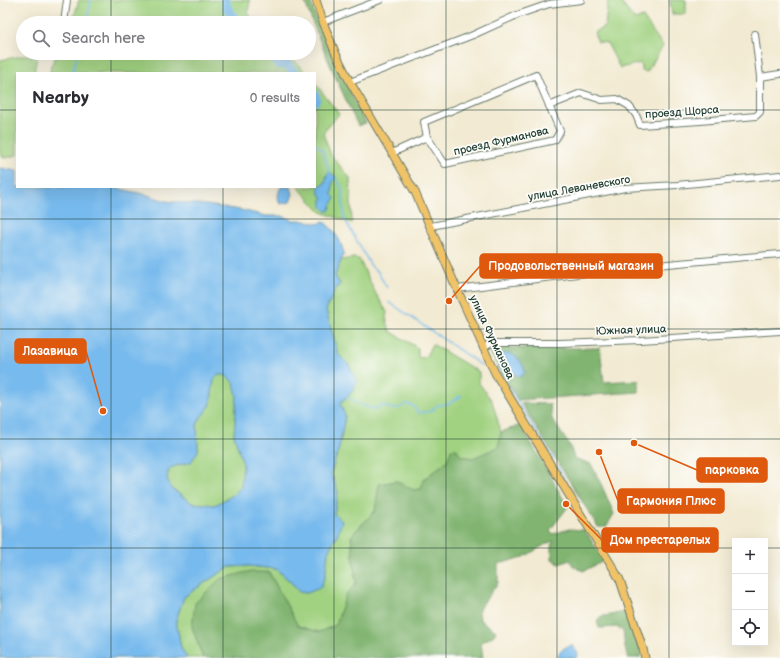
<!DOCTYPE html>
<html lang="en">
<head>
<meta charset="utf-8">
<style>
	body { margin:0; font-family:"Balsamiq Sans",sans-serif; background:#f7f7f7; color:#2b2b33 }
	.controls { position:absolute; right:12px; bottom:12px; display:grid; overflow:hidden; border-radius:0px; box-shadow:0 4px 16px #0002 }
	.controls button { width:36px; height:36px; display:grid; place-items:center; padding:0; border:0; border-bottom:1px solid #e1e1e2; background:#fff; color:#2b2b33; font:20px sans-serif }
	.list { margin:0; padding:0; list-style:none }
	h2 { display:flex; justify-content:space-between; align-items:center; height:52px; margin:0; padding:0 16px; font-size:17px }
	h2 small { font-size:13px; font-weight:400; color:#7c7c81 }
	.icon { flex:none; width:22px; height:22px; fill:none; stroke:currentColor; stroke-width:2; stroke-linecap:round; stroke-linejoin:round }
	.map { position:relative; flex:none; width:780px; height:658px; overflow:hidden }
	.search { position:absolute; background:#fff; box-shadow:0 4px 16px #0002; left:16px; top:16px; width:300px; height:44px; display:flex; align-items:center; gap:10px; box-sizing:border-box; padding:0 14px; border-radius:22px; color:#7c7c81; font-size:15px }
	.panel { position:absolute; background:#fff; box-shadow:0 4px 16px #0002; left:16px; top:72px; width:300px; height:116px; border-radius:0px }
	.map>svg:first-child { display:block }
</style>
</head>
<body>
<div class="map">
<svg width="780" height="658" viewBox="0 0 780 658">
	<rect width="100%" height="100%" fill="#fdfcf7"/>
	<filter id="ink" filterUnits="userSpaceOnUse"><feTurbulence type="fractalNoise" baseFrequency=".025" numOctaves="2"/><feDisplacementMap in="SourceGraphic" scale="8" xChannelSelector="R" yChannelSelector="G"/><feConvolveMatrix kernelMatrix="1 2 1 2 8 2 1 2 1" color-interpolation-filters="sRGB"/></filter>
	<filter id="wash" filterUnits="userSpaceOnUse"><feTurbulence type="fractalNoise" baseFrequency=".012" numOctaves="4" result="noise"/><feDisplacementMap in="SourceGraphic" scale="16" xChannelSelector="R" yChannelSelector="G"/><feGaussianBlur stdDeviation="0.9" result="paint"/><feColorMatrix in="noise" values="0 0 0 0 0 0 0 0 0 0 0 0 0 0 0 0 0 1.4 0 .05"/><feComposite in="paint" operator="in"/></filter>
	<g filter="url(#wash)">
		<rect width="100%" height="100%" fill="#f2ead2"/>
		<g fill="#a1d281" stroke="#60885a">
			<polygon points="79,0 250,0 248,13 255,23 72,23"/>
			<polygon points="608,0 619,0 635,20 643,17 663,46 647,72 642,71 641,63 620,68 607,43 598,42 594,33 605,26"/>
			<polygon points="670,0 686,0 686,14 672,14"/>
			<polygon points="58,53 288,53 306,73 50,73 51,65"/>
			<polygon points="27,55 37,57 34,73 17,73 17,155 5,158 0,154 0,60"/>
			<polygon points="315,83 339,114 323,133 331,155 350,178 352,223 321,212 298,187 315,187"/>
			<polygon points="354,258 359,259 376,294 387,312 386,318 390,331 418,348 418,357 422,358 426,356 432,344 479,372 479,383 492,401 501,432 499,447 473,458 461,456 447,461 424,479 421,489 413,490 397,481 379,484 375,511 351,536 356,584 346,595 336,625 319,632 298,626 269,572 192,627 203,658 187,658 181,648 176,620 184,597 204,583 229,567 249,566 276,569 291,582 300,592 307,593 320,587 325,577 328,552 338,533 334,514 338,492 331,473 339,448 345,416 340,403 353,391 349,365 338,354 326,310 335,290 340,284 335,276 341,260"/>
			<polygon points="225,374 234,383 237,396 234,435 244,464 241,487 233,495 215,505 192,503 172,489 167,479 168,472 172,467 191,462 198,451 197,425 201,417 210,406 214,380 218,375"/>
		</g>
		<g fill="#80b46f" stroke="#507852">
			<path d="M304,0H310C325,43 345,83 366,123L358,126C338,84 320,43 304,0Z"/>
			<polygon points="494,348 600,348 604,382 639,380 639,392 518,400 489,351"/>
			<polygon points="521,403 550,404 552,419 570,446 574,458 591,464 602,486 614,514 606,527 598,527"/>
			<polygon points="521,425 568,507 550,530 553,534 569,529 585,530 604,561 583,571 573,566 570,560 559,564 552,559 552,547 553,541 546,544 524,557 498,564 498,583 479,609 480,620 496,631 494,635 481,643 483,658 203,658 192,627 195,603 220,579 247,572 269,572 298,626 319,632 336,625 346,594 356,584 351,536 375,511 379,484 397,481 413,490 421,489 424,479 447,461 451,449 457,449 461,456 473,458 498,447 501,432"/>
			<polygon points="624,612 629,614 641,652 640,658 628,658 625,648 623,631 617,627 599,628 597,621 600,617"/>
		</g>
		<g fill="#77baed" stroke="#4b7c90" fill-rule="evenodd">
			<path d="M0,168L17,171V187H112L148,195L166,201L207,205L241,210L266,216H282L293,220H300L319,224L323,221L332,229L340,241L344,253L335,276L340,284L335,290L326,310L338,354L349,365L357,381L353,391L340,403L345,416L339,448L331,473L338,492L334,514L342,521L338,533L328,552L325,577L320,588L307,593L299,592L291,582L276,569L249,566L229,567L204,583L184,597L176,620L181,648L187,658H0ZM225,375L234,383L237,396L234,435L243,464L241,487L233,495L215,505L192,503L172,489L167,479L168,472L172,467L191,462L198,451L197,425L201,417L210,406L214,380L218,375Z"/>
			<polygon points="329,172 335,176 336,178 333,181 332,195 335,198 329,211 326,211 322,207 322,197 319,193 318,187 325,183 327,174"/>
			<path d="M281,187H291L293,194L290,202L280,204C277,198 278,192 281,187Z"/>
			<path d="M500,354C503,354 508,353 511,354C519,357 524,365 525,373L520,377C507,371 504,369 497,358Z"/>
			<polygon points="572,645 578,654 577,658 559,658 558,654 564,648"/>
		</g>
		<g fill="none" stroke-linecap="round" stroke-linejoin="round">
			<g stroke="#77baed" stroke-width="1.5">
				<polyline points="86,23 91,0"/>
				<polyline points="72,73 78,53"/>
				<polyline points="315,144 322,149 330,174"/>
				<polyline points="335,178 336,178 342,188 344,218 371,266 378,272 387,288"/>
				<polyline points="389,302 481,365"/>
				<polyline points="496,367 553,459"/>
				<path d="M345,395L360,405L375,409L382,405C393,410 396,411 406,404L413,406L419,413L432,411L437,405L448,404L461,396"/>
				<polyline points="558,467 567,484"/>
			</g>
			<g stroke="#77baed" stroke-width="9">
				<polyline points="225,0 227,8 238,23"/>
				<polyline points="272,53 276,61 280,65 286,63 294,73"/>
				<polyline points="315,95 316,99 315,101"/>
			</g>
		</g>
	</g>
	<g filter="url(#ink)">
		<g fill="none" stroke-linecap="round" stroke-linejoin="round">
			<defs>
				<g id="minor">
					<polyline points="323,22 380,0"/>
					<polyline points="64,23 67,0"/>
					<polyline points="755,34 760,77"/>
					<polygon points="536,75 560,131 555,140 445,164 427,137 424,122"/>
					<polyline points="350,82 473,35 517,15 549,4 581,0"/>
					<polyline points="549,106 581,93 602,100 617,99 629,106 636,115 640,125 700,121 756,116 760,112 760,77 780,74"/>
					<polyline points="392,153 427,137"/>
					<polyline points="431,226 625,188 677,185 780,175"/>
					<polyline points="457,289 634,267 780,254"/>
					<polyline points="483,348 492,343 560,343 641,340 780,331"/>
				</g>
				<polyline id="major" points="316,0 323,22 335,52 350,82 415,192 457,289 495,373 612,566 620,580 643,649 645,658"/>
			</defs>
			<use href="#minor" stroke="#697a6b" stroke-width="8"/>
			<use href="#major" stroke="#697a6b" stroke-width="9"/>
			<use href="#minor" stroke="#fff" stroke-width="6"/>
			<use href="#major" stroke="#f0c369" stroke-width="7"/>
		</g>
	</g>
	<path fill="none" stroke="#1f3d34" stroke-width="1" stroke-opacity="0.55" d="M111,0V23M223,0V23M334,0V658M446,0V658M557,0V658M669,0V658M111,53V73M223,53V73M0,110H17M315,110H780M111,187V658M223,187V658M0,219H780M0,329H780M0,439H780M0,548H735M765,548H780"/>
	<g text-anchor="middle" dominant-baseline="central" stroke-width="3.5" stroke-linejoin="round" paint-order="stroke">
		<g font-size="11" fill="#1f3d34" stroke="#fdfcf7">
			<text transform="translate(682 112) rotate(-4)">проезд Щорса</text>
			<text transform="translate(501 141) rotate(-13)">проезд Фурманова</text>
			<text transform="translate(579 188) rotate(-10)">улица Леваневского</text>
			<text transform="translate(631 330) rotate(-2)">Южная улица</text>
			<text transform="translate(492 337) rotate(65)">улица Фурманова</text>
		</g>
	</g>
	<path fill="none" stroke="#de580e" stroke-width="1.5" d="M449 301L480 266M103 411L86 351M634 443L697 470M599 452L618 501M566 504L602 540"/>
	<g fill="#de580e" stroke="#fdfcf7" stroke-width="1.5">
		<circle cx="449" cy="301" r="4"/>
		<circle cx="103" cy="411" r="4"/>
		<circle cx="634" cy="443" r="4"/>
		<circle cx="599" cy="452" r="4"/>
		<circle cx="566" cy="504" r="4"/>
	</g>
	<g fill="#de580e" stroke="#de580e" stroke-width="1.5">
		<rect x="480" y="254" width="182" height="24" rx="4"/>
		<rect x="15" y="339" width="71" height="24" rx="4"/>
		<rect x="697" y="458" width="70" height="24" rx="4"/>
		<rect x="618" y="489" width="106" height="24" rx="4"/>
		<rect x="602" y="528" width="116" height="24" rx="4"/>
	</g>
	<g font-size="12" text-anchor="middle" font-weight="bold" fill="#fff">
		<text x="571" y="270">Продовольственный магазин</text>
		<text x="50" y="355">Лазавица</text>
		<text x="732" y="474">парковка</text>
		<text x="671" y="505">Гармония Плюс</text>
		<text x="660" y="544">Дом престарелых</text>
	</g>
</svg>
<div class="controls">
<button>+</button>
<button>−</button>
<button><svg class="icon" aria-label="locate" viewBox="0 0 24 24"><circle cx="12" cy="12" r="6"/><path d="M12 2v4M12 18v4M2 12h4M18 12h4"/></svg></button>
</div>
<div class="search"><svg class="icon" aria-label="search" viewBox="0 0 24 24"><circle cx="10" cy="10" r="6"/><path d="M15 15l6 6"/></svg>Search here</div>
<section class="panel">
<h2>Nearby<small>0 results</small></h2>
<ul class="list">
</ul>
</section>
</div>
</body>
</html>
